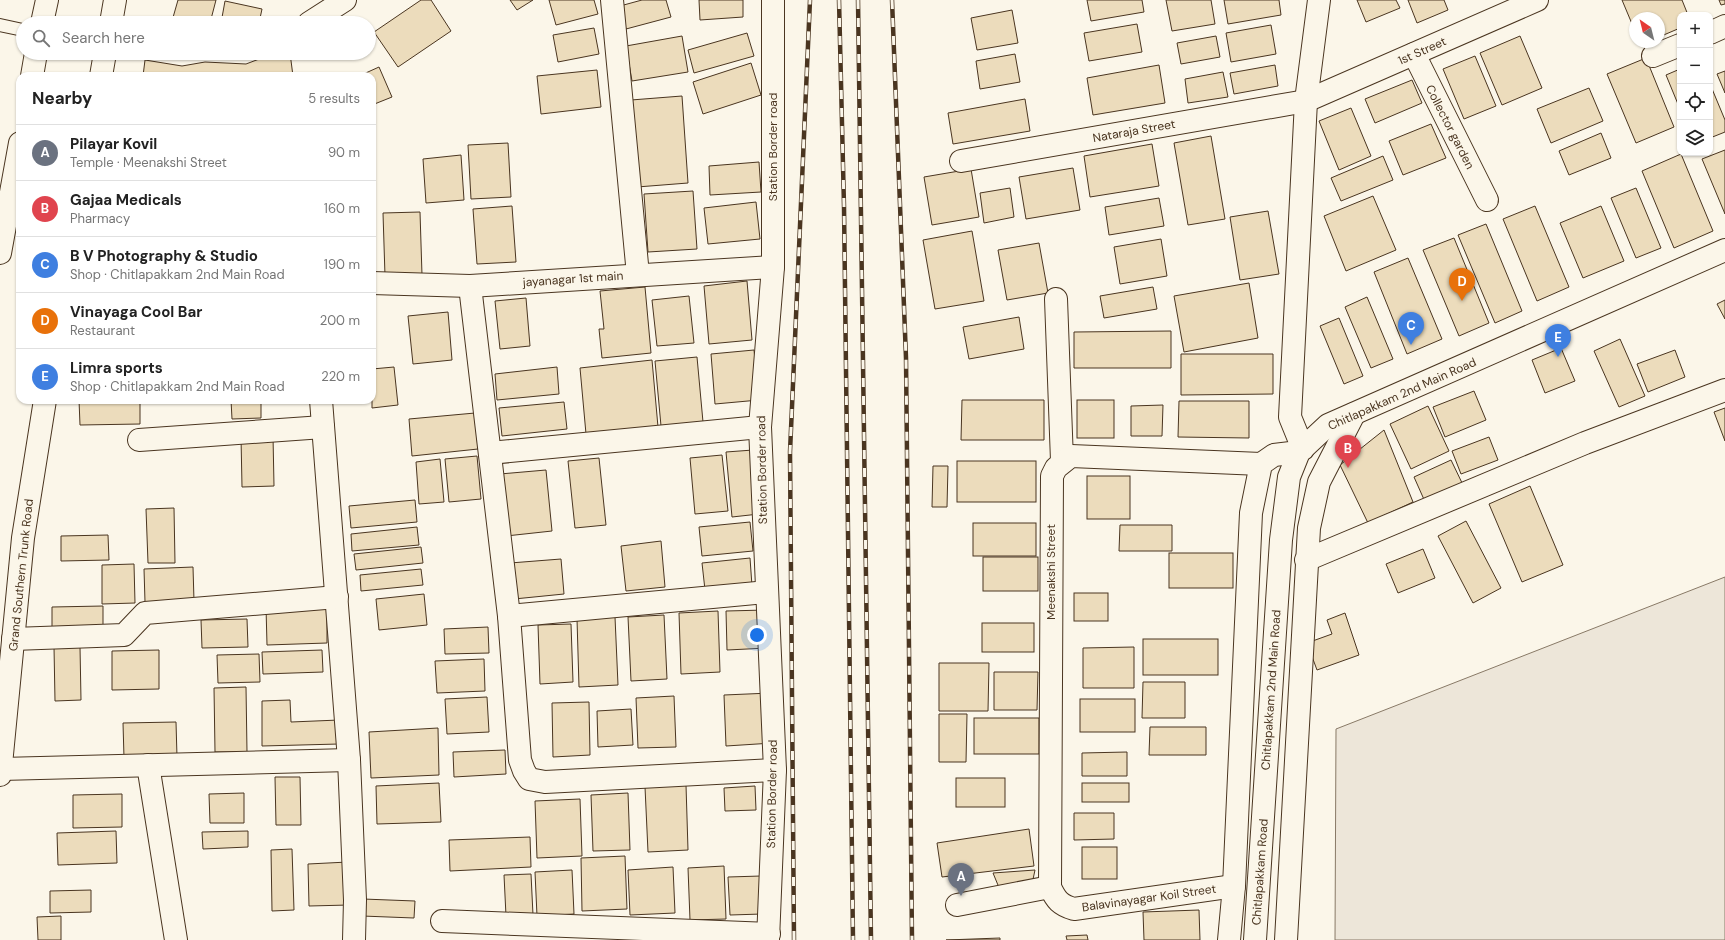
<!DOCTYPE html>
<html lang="en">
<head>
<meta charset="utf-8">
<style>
	body { margin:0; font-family:"DM Sans",sans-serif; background:#f6f6f6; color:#222 }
	.controls { position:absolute; right:12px; top:12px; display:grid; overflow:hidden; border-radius:8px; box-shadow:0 1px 3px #0004 }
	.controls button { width:36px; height:36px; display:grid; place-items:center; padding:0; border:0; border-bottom:1px solid #e0e0e0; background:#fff; color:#222; font:20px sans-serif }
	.compass { position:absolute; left:1629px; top:12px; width:36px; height:36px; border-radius:50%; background:#fff; box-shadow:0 1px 3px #0004; rotate:325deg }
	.you { position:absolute; left:757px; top:635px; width:14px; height:14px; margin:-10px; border:3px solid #fff; border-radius:50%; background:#1a73e8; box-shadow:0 0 0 6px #1a73e833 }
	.badge { display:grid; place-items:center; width:26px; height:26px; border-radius:50%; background:#c62828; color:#fff; font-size:13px; font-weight:700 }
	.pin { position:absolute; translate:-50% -33px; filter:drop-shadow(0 1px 2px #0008) }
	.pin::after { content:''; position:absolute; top:21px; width:14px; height:12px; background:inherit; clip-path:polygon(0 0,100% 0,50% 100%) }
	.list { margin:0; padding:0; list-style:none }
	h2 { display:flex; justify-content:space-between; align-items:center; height:52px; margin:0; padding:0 16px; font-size:17px }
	h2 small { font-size:13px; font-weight:400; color:#767676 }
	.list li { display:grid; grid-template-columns:26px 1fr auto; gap:12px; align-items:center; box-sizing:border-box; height:56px; padding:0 16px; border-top:1px solid #e0e0e0 }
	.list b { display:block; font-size:15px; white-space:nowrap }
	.list p { margin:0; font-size:13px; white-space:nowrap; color:#767676 }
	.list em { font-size:13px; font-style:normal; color:#767676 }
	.icon { flex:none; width:22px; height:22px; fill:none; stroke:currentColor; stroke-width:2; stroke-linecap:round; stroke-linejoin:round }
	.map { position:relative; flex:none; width:1725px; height:940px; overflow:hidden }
	.search { position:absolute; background:#fff; box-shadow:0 1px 3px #0004; left:16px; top:16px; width:360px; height:44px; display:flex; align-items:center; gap:10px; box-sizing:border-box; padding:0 14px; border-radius:22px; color:#767676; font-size:15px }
	.panel { position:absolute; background:#fff; box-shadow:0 1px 3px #0004; left:16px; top:72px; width:360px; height:332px; border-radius:12px }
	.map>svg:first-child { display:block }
</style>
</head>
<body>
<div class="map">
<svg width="1725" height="940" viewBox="0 0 1725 940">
	<rect width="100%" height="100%" fill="#fbf6e9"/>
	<polygon fill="#ede6d9" stroke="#887966" points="1725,577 1725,940 1335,940 1336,729"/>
	<g fill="#ecdcbc" stroke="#4a3520">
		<polygon points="178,0 216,0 210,23 180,23 172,21"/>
		<polygon points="421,0 431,0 451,31 398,67 374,32"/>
		<polygon points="510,0 533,0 517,10"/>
		<polygon points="549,0 594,0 598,14 556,25"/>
		<polygon points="642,0 666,0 671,17 626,29 620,6"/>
		<polygon points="699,0 743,0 743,17 700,20"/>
		<polygon points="1087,0 1142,0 1144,12 1091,21"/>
		<polygon points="1166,0 1211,0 1215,24 1172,31"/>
		<polygon points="1224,0 1279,0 1281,15 1228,24"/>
		<polygon points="1357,0 1396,0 1400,8 1366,22"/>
		<polygon points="1408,0 1444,0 1448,10 1417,23"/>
		<polygon points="1622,0 1682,0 1688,15 1680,15 1680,28 1659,37 1659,18 1635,18 1635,31"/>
		<polygon points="1719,0 1725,0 1725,4 1721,5"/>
		<polygon points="225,1 262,9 259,23 221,23"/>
		<polygon points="1012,10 1018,43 977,50 971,18"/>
		<polygon points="1137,24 1142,52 1089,61 1084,33"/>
		<polygon points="1271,25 1276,54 1231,62 1226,33"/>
		<polygon points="594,28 599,54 558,62 553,35"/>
		<polygon points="747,33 754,56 694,73 688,50"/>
		<polygon points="682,36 688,72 632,81 626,46"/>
		<polygon points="1216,36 1220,57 1181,64 1177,43"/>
		<polygon points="1520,36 1542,88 1502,105 1480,53"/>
		<polygon points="275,53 290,53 293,76 143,76 145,60 182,66 205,62 246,64"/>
		<polygon points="1015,54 1020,82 980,89 976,61"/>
		<polygon points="1475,56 1496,106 1464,119 1443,69"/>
		<polygon points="1646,58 1674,127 1636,143 1607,74"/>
		<polygon points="751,63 761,95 703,114 693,82"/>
		<polygon points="1159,65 1165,103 1093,115 1087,78"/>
		<polygon points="1275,65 1278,86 1234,94 1230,73"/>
		<polygon points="379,67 392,97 372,105 372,76 359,76"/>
		<polygon points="1680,69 1680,109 1666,75"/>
		<polygon points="597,70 601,107 541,114 537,76"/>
		<polygon points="1725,71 1725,93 1717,74"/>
		<polygon points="1223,72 1228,97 1188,103 1185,79"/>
		<polygon points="1412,80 1422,103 1375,123 1365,99"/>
		<polygon points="1710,84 1725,120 1725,132 1710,138"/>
		<polygon points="1589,88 1603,121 1551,143 1537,109"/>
		<polygon points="682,96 688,183 637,187 631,100"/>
		<polygon points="1025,99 1030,131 953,144 948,113"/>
		<polygon points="1351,108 1371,156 1339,170 1319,121"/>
		<polygon points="1431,124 1446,158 1403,175 1389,141"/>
		<polygon points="1601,133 1611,158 1569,175 1559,151"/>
		<polygon points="1211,136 1225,219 1188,225 1174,143"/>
		<polygon points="508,143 511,197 471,199 468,145"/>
		<polygon points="1152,144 1159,186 1090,197 1084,156"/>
		<polygon points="1725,150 1725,214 1702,159"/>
		<polygon points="1681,154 1713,231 1674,248 1642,171"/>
		<polygon points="461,155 464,200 426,203 423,159"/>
		<polygon points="1383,156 1393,180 1341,201 1331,178"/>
		<polygon points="759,162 761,192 710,195 709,166"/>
		<polygon points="1073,168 1080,210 1026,219 1019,177"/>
		<polygon points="971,169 979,217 932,225 924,177"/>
		<polygon points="1010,188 1014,217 984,223 980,193"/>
		<polygon points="1636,188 1661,248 1636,258 1611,198"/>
		<polygon points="693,191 697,249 648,252 644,194"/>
		<polygon points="1373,196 1396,250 1346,271 1324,216"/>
		<polygon points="1159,198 1164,226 1109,235 1105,207"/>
		<polygon points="756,202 760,239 708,244 704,208"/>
		<polygon points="512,206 516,262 477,264 473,209"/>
		<polygon points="1535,206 1569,287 1537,301 1503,219"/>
		<polygon points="1601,206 1624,261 1583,278 1560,223"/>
		<polygon points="1268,211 1279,274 1240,280 1230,217"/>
		<polygon points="420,212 422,275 385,276 383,213"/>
		<polygon points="1486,224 1522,311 1495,323 1458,235"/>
		<polygon points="972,231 984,301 935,309 923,240"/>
		<polygon points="1454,238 1489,323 1459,336 1423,250"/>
		<polygon points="1161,239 1167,276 1120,284 1114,247"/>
		<polygon points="1039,243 1048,293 1007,300 998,250"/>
		<polygon points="1408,258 1442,339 1407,354 1374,272"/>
		<polygon points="747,281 752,340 709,344 704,286"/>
		<polygon points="1249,283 1258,338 1184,352 1174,296"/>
		<polygon points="645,287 651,353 602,358 599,329 604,329 600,291"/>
		<polygon points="1153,287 1157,309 1104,318 1100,296"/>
		<polygon points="689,296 694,343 657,346 652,300"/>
		<polygon points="1367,297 1393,359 1371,368 1345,307"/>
		<polygon points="526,298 530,346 500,349 495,301"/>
		<polygon points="1725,300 1725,319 1717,304"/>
		<polygon points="448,312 452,360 413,364 408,316"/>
		<polygon points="1019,317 1024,349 969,359 963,327"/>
		<polygon points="1339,318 1363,376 1344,384 1320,326"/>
		<polygon points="1171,331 1171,368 1074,368 1074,332"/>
		<polygon points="1620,339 1645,396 1619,407 1594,351"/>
		<polygon points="1561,348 1575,381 1545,393 1532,360"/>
		<polygon points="754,350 759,400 715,404 711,354"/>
		<polygon points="1675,350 1685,377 1648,392 1637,364"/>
		<polygon points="1181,354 1273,354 1273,394 1181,395"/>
		<polygon points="697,357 703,422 661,426 655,361"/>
		<polygon points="652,360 658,427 586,434 580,368"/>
		<polygon points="394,367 398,405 372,408 372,369"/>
		<polygon points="557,367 559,394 497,400 495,374"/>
		<polygon points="1474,391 1486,420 1445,437 1433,407"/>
		<polygon points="79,400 140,400 140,424 80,425"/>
		<polygon points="231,400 261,400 261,418 232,419"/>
		<polygon points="962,400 1044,400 1044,440 961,440"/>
		<rect x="1077" y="400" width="37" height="38"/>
		<polygon points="1179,401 1249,401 1249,438 1178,437"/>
		<polygon points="564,402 567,429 502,436 499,408"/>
		<polygon points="1163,405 1162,436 1131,436 1131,406"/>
		<polygon points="1428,406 1449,451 1411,469 1390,424"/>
		<polygon points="1725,408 1725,441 1714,412"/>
		<polygon points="475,413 478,449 412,456 409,419"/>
		<polygon points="1384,430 1413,502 1368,523 1340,465"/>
		<polygon points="273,436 274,486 242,487 241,437"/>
		<polygon points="1489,437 1498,460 1461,474 1452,451"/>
		<polygon points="753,450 759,514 732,517 726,452"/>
		<polygon points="722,455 728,511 695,514 690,458"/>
		<polygon points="477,456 481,499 449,502 445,459"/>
		<polygon points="599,458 606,525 575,528 568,461"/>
		<polygon points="440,459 444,502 419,504 416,462"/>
		<polygon points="1451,460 1464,487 1426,504 1414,477"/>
		<rect x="957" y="461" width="79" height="41"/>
		<polygon points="933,466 948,466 947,507 932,507"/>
		<polygon points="546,470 552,531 506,536 500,474"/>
		<rect x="1087" y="476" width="43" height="43"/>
		<polygon points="1530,486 1563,565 1522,582 1489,504"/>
		<polygon points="415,500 417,522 351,528 349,506"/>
		<polygon points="174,508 175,563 148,563 146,509"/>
		<polygon points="1466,521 1501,588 1473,603 1438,536"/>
		<polygon points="750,522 753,551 702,556 699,527"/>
		<rect x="973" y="523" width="63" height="33"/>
		<polygon points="1120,525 1172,525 1172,551 1119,551"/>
		<polygon points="417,527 419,545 352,551 351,534"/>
		<polygon points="108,535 109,560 61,561 61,536"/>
		<polygon points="661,541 665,587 626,591 621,546"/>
		<polygon points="421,547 423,563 356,570 354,554"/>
		<polygon points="1423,549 1435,578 1398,593 1386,564"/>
		<rect x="1169" y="553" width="64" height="35"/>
		<rect x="983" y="557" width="55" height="34"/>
		<polygon points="750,558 752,586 705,590 702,563"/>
		<polygon points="561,559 564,594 514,599 510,563"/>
		<polygon points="134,564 135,603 102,604 102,565"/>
		<polygon points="193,567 194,601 145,602 144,569"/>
		<polygon points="421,569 423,585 361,591 360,575"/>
		<rect x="1074" y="593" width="34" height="28"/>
		<polygon points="424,594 427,625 379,630 376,599"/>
		<polygon points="103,606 103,627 52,628 52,607"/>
		<polygon points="327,606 327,643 267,645 266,607"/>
		<polygon points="766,610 768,648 727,650 726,611"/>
		<polygon points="718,611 720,672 681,674 679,613"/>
		<polygon points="1345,613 1359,655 1317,670 1307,643 1332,634 1327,620"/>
		<polygon points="664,615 667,679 631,681 628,617"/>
		<polygon points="615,617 618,685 579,687 577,619"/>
		<polygon points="247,619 248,647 202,648 201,620"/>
		<rect x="982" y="623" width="52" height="29"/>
		<polygon points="571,624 573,682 540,684 538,625"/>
		<polygon points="488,627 489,653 445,654 444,629"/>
		<rect x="1143" y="639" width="75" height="36"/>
		<polygon points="54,647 80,647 81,700 55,701"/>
		<polygon points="1134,647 1134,688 1083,688 1083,648"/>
		<polygon points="159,650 159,689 112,690 112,651"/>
		<polygon points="322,650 323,672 263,674 262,652"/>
		<polygon points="259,654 260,682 218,683 217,655"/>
		<polygon points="484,659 485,691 437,693 435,661"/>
		<polygon points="939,663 989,663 988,711 939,711"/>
		<polygon points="994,672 1038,672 1037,710 994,710"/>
		<polygon points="1143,682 1185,682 1185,718 1142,718"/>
		<polygon points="246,687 247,752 215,752 214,688"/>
		<polygon points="771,693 773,743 726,746 724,695"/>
		<polygon points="674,696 676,747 638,748 636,698"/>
		<polygon points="487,697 489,732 447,734 445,699"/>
		<rect x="1080" y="699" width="55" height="33"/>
		<polygon points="290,700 291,722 339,720 339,744 262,746 262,701"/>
		<polygon points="589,702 590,755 553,757 552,703"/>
		<polygon points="631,709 633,745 598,747 597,711"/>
		<polygon points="939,714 967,714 966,762 939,762"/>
		<rect x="974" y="718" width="65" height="36"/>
		<polygon points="176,722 177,757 124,758 123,723"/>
		<polygon points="1150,727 1206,727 1206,755 1149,755"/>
		<polygon points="438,728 439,775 371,778 369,732"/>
		<polygon points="505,750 506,774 454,777 453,752"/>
		<polygon points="1127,752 1127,776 1082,776 1082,753"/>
		<polygon points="275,777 300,777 301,825 276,825"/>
		<rect x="956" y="778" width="49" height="29"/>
		<polygon points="439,783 441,822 377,824 376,786"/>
		<rect x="1082" y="783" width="47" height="19"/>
		<polygon points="686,785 688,850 648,852 645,787"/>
		<polygon points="755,786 756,810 725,811 724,788"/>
		<polygon points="244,793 244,823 210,823 209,794"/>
		<polygon points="628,793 630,850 593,851 591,795"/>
		<polygon points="122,794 122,827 73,828 73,795"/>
		<polygon points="580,799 582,856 537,858 535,801"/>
		<polygon points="1074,813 1114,813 1114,839 1074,840"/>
		<polygon points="1029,829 1034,866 942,877 937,843"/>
		<polygon points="116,831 117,863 58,865 57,833"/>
		<polygon points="248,831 248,847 203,849 202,832"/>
		<polygon points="530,837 531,867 450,871 449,840"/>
		<rect x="1082" y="847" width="35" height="32"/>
		<polygon points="292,849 294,910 272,911 271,850"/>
		<polygon points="625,856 627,909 582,911 581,858"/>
		<polygon points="348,862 349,905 309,906 308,864"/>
		<polygon points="724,866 726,919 690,920 688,868"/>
		<polygon points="673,867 675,913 630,915 628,870"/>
		<polygon points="572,870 574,914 537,916 535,872"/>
		<polygon points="1035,870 1032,884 1000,890 993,873"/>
		<polygon points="531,874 533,915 506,916 504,875"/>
		<polygon points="761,876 762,914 730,915 728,877"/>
		<polygon points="91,890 91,912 50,913 50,891"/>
		<polygon points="363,899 415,901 414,918 362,916"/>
		<polygon points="1199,910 1200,940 1144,940 1143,912"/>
		<polygon points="61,916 61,940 38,940 37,917"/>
		<polygon points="1087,935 1088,940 1067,940 1066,936"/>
		<polygon points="1000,938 1000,940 946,940"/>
	</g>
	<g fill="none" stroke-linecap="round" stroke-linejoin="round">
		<defs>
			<polyline id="service" points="0,25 23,30"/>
			<g id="minor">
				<polyline points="612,0 638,275"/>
				<polyline points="309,23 345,0"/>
				<polyline points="1710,33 1725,26"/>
				<polyline points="1414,54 1487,200"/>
				<polyline points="1653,56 1680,45"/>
				<polyline points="961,161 1306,101 1537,0"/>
				<polyline points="372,283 470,286 773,267"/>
				<polyline points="470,286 509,616 520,760 524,771 529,779 545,782 775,770"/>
				<polyline points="1056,299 1062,461"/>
				<polyline points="321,400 349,760 355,900 354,940"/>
				<polyline points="139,440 323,427"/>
				<polyline points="1303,449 1290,417 1306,101 1319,0"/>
				<polyline points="490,453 760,427"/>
				<polyline points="1306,560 1585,443 1725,390"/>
				<polyline points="509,616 766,592"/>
				<polyline points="13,639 124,635 145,613 337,597"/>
				<polyline points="148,765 176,940"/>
				<polyline points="1,769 349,760"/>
				<path d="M1234,886L1074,909C1060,905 1056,900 1050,887L1052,476L1056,468L1071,456L1261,464"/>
				<polyline points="957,905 1050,887"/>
				<polyline points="442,921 769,934"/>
				<polyline points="768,940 775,770 760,427 773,267 773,0"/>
			</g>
			<g id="tertiary">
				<polyline points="1229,940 1234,886 1251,513 1261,464 1274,455 1299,452"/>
				<polyline points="1255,940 1281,540 1289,477 1299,452 1328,425 1725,250"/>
				<polyline points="1286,940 1309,528 1319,482 1354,414"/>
			</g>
			<g id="primary">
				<polyline points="42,23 47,0"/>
				<polyline points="111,23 115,0"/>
				<polyline points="32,76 36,53"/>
				<polyline points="101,76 105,53"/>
				<polyline points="0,253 20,143"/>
				<polyline points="0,775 23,538 45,400"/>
			</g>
		</defs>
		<use href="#service" stroke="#4a3520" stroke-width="14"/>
		<use href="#minor" stroke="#4a3520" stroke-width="24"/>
		<use href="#tertiary" stroke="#4a3520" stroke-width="24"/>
		<use href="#primary" stroke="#4a3520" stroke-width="24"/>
		<use href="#service" stroke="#fbf6e9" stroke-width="12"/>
		<use href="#minor" stroke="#fbf6e9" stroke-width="22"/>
		<use href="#tertiary" stroke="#fbf6e9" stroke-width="22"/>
		<use href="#primary" stroke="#fbf6e9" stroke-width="22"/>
		<defs>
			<g id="rail">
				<polyline points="839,0 844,206 853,940"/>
				<polyline points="858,0 871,940"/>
				<polyline points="892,0 906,358 912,940"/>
				<polyline points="794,940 790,452 810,0"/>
			</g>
		</defs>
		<use href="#rail" stroke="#4a3520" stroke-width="4.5"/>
		<use href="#rail" stroke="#fbf6e9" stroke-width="3" stroke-dasharray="9" stroke-linecap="butt"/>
	</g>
	<g text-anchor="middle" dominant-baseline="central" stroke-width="3" stroke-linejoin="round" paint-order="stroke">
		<g font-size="12" fill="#4a3520" stroke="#fbf6e9">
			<text transform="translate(1422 51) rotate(-24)">1st Street</text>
			<text transform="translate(1450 127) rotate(63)">Collector garden</text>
			<text transform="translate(1134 131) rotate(-10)">Nataraja Street</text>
			<text transform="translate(773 147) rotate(-90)">Station Border road</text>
			<text transform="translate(573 279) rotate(-4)">jayanagar 1st main</text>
			<text transform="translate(1402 394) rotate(-24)">Chitlapakkam 2nd Main Road</text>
			<text transform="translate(762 470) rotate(-91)">Station Border road</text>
			<text transform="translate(1051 572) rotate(-90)">Meenakshi Street</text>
			<text transform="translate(21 575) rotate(-84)">Grand Southern Trunk Road</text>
			<text transform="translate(1271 690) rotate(-86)">Chitlapakkam 2nd Main Road</text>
			<text transform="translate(772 794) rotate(-89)">Station Border road</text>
			<text transform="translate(1260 872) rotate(-86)">Chitlapakkam Road</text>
			<text transform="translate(1149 898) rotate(-8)">Balavinayagar Koil Street</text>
		</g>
	</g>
</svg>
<div class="controls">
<button>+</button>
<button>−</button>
<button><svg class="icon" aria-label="locate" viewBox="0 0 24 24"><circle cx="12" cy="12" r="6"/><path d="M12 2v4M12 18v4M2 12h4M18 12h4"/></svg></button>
<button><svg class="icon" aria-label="layers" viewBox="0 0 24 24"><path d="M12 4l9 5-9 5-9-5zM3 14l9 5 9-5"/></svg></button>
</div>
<svg class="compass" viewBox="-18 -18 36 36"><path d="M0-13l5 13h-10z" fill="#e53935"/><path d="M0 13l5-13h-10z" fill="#767676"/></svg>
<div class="you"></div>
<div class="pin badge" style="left:961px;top:896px;background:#6b7280">A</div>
<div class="pin badge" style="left:1348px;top:468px;background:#e0444e">B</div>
<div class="pin badge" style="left:1411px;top:345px;background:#3f7fe0">C</div>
<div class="pin badge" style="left:1462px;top:301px;background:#e8710a">D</div>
<div class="pin badge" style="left:1558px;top:357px;background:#3f7fe0">E</div>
<div class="search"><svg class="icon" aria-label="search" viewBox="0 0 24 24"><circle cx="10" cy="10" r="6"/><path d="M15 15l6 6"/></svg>Search here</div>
<section class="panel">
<h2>Nearby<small>5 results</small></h2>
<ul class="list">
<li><span class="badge" style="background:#6b7280">A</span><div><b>Pilayar Kovil</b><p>Temple · Meenakshi Street</p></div><em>90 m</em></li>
<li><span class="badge" style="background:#e0444e">B</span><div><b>Gajaa Medicals</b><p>Pharmacy</p></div><em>160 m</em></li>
<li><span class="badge" style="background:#3f7fe0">C</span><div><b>B V Photography &amp; Studio</b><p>Shop · Chitlapakkam 2nd Main Road</p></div><em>190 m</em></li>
<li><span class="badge" style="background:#e8710a">D</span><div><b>Vinayaga Cool Bar</b><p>Restaurant</p></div><em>200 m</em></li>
<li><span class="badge" style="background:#3f7fe0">E</span><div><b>Limra sports</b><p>Shop · Chitlapakkam 2nd Main Road</p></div><em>220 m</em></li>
</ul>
</section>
</div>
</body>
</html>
